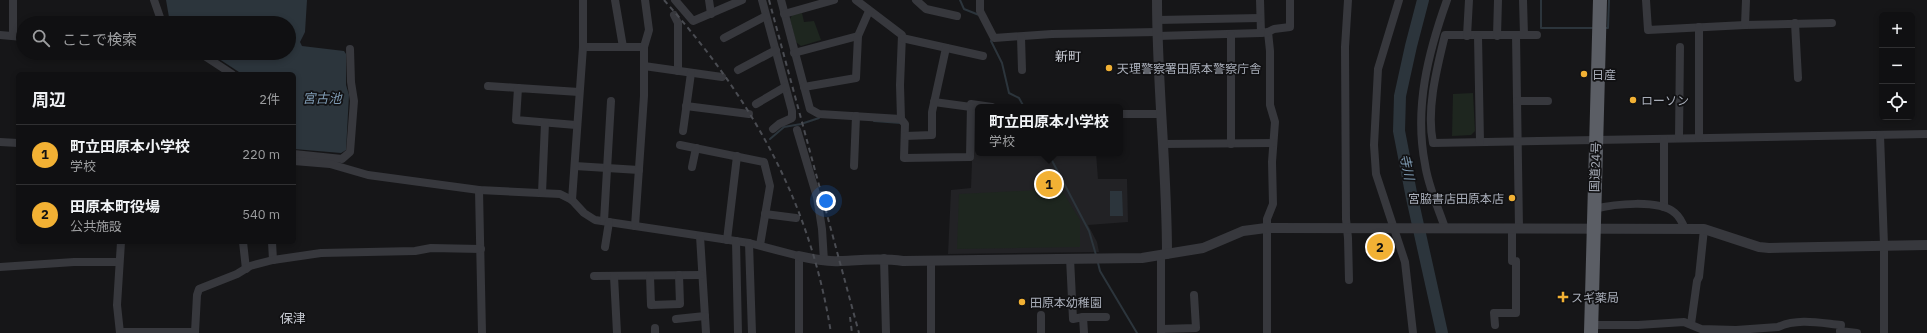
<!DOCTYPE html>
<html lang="ja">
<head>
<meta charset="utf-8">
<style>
	body { margin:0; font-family:"IBM Plex Sans","Noto Sans JP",sans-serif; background:#19191b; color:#f1f3f6 }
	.controls { position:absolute; right:12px; top:12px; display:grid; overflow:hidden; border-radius:6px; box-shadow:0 2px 6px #0003 }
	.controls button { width:36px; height:36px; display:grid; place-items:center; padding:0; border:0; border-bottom:1px solid #303032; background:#101012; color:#f1f3f6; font:20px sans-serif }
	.you { position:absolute; left:826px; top:201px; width:14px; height:14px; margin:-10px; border:3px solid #fff; border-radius:50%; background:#1a73e8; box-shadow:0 0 0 6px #1a73e833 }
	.badge { display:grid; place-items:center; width:26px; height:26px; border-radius:50%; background:#f2b134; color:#111; font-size:13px; font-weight:700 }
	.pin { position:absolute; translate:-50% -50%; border:2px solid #fff; box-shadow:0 1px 4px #0006 }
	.popup { position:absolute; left:975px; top:104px; width:148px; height:52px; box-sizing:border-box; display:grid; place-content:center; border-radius:6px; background:#101012; filter:drop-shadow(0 1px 3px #0005); font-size:13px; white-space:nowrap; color:#9c9d9f }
	.popup b { font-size:15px; color:#f1f3f6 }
	.popup::after { content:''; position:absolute; left:50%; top:100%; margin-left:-8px; border:8px solid transparent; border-top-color:#101012 }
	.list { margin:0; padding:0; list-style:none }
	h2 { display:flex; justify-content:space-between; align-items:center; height:52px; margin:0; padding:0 16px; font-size:17px }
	h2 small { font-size:13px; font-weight:400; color:#9c9d9f }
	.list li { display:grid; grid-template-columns:26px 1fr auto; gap:12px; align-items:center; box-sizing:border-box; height:60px; padding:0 16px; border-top:1px solid #303032 }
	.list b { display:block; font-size:15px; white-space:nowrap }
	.list p { margin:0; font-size:13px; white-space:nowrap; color:#9c9d9f }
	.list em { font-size:13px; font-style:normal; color:#9c9d9f }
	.icon { flex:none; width:22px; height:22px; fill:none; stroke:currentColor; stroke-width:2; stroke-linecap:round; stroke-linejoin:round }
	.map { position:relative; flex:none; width:1927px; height:333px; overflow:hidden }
	.search { position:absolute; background:#101012; box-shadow:0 2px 6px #0003; left:16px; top:16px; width:280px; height:44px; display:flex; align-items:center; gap:10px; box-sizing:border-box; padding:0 14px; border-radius:22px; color:#9c9d9f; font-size:15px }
	.panel { position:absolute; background:#101012; box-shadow:0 2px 6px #0003; left:16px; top:72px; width:280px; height:172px; border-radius:6px }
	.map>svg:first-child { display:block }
</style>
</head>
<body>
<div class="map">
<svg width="1927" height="333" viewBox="0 0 1927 333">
	<rect width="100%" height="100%" fill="#161618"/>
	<polygon fill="#222225" points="974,108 978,109 978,153 1096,153 1098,179 1127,179 1128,222 1088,225 1097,242 1099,252 948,254 951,190 971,188"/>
	<g fill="#1e261f">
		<polygon points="802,13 804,22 814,21 821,40 801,46 796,42 790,19 792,15"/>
		<polygon points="1473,93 1475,131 1471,135 1452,136 1453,94"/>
		<polygon points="1061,189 1080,220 1080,247 957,249 959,194"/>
	</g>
	<g fill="#2c353c">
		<polygon points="166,0 307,0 305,32 300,42 302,46 344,51 346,54 346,85 349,95 346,150 341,153 294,149 294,74 242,74 210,53 289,53 289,23 170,23"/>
		<polygon points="1110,191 1122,191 1123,216 1110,216"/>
	</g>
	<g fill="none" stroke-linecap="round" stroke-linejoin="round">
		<g stroke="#2c353c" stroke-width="2">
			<polyline points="960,0 964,9 979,15"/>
			<polyline points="1541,0 1541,28 1592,28"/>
			<polyline points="1606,28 1608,28 1609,0"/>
			<polyline points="991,41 1002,63 1009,93 1019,98 1024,107"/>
			<polyline points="874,121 901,123"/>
			<polyline points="770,139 784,127 801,124 819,118"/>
			<polyline points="1048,153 1089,231 1096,255"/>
			<polyline points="1098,263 1100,271 1137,333"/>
		</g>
		<polyline stroke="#2c353c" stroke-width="12" points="1423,0 1411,46 1400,96 1399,131 1412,198 1442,333"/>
		<g stroke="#37383d" stroke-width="8">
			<polyline points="154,0 162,23"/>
			<polyline points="615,0 623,47"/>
			<polyline points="675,0 693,21 742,0"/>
			<polyline points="709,0 711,14"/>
			<polyline points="762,0 792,111 792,118 779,124 773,129"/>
			<polyline points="781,0 810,109 819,114 901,119"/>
			<polyline points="856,0 902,35 900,85 901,119 905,124 904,158 970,157 971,104 992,107"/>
			<polyline points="916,0 926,9 957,16"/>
			<polyline points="980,0 980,11 994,38 1052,34 1157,32"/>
			<polyline points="1260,0 1261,33 1268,32 1270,51 1270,105 1275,122 1272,162 1273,204 1267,219 1267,333"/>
			<polyline points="1348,0 1345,47 1346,219 1348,238 1349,280"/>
			<polyline points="1399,0 1378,69 1374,145 1376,174 1405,262 1413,333"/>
			<polyline points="1523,0 1524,35"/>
			<polyline points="1646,0 1648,30 1745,25 1832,23"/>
			<polyline points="784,14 834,0"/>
			<polyline points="674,15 678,23 678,71"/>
			<polyline points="1157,20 1260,18"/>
			<polyline points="1795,23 1798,78"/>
			<polyline points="1745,25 1746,0"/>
			<polyline points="1268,32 1274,29 1290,27 1290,0"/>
			<polyline points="0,35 23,37"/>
			<polyline points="1516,35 1519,228"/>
			<path d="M1537,35H1445C1437,68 1426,109 1433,143L1927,134"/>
			<polyline points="13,36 13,0"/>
			<polyline points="1157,36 1261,33"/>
			<polyline points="1467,36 1469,0"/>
			<polyline points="1478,36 1480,142"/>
			<polyline points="1497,36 1498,0"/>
			<polyline points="1021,37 1022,70"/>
			<polyline points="724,38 766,16"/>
			<polyline points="902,38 983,56"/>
			<polyline points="583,47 644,47"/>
			<polyline points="200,53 232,74"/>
			<polyline points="794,53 858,36 869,11"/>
			<polyline points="644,66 722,77"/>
			<polyline points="738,70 776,50"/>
			<polyline points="488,86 518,88"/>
			<polyline points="804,87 856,78 858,36"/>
			<polyline points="1517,101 1548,101"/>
			<polyline points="934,102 971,107"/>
			<polyline points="756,104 785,87"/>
			<polyline points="686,106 749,114"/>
			<polyline points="1120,114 1160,114"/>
			<polyline points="576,125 516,120 518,88 579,92"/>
			<polyline points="797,130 817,197 822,229 824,261"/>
			<polyline points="683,131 691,73"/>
			<polyline points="1880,135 1884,245 1884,333"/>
			<polyline points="905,136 932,135 932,112 946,48"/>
			<polyline points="1679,138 1680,47"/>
			<polyline points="1699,138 1699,27"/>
			<polyline points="0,142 18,143"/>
			<polyline points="1163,144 1273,143"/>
			<polyline points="1231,144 1231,35"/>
			<polyline points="680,145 764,162 770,186 760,245"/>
			<polyline points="294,154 342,159 350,152 354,101 351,82 350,49"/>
			<polyline points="294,161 330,164 368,175 479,190 560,194 572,200 584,213 595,220 749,243 799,256 799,333"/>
			<polyline points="575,166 639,170"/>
			<polyline points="854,166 856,116"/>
			<polyline points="692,167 696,148"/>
			<polyline points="479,190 482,333"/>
			<polyline points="542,193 545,123"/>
			<polyline points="572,200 583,47 583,0"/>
			<polyline points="1664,207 1664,139"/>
			<path d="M1594,209C1614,204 1659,199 1675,213C1680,217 1683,224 1685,229"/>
			<polyline points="765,214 796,218"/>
			<polyline points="604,221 611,101"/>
			<polyline points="635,226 644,96 644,47 649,30 645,0"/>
			<path d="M1445,228C1438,207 1428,186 1425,164C1414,108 1428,53 1447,0"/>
			<polyline points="700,236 706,333"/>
			<polyline points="727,240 737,156"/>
			<polyline points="736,241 738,333"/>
			<polyline points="243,242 246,269"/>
			<polyline points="272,242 273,260"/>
			<polyline points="749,243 752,333"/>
			<polyline points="605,247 609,222"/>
			<polyline points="884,258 886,333"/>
			<polyline points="1070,258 1073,319 1083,317 1084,333"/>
			<polyline points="931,260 931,333"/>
			<polyline points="0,267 74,262 119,262"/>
			<polyline points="594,276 701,275"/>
			<polyline points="614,276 617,333"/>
			<polyline points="650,276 651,305 680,304 679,275"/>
			<polyline points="1041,315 1041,333"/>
			<polyline points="1083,317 1106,317"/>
			<polyline points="676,319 705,316"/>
			<polyline points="1691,324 1697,281 1699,277 1704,229"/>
			<polyline points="1495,325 1494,313 1516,313 1516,261 1512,261 1512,228"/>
			<path d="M1591,325H1638L1684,322L1701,329L1736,330L1778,327C1798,318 1820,323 1841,325L1840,331L1857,333"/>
			<polyline points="655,328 655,333"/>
			<polyline points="1161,329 1196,328 1194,295"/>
			<polyline points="120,332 195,332 197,295 199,289 237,274 250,266 273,260 321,253 415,251 431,248 481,249"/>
			<polyline points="120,333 117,305 121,242"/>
			<polyline points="1161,333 1161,255"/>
		</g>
		<g stroke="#37383d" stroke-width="10">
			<path d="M1157,0C1157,85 1167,169 1167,254"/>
			<path d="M799,256C812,259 826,262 840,261C862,260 881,258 903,261L1142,258L1203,248L1243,231L1266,228L1704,229L1759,247L1769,248L1927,245"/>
		</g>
		<polyline stroke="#5b5e65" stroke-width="14" points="1591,333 1600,0"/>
		<g stroke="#4a4c52" stroke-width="2" stroke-dasharray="5 4" stroke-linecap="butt">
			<path d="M664,0C752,99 810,201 831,333"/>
			<polyline points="769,0 859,333"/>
			<polyline points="850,317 852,333"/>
		</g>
	</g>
	<g fill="#f2b134" stroke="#111113" stroke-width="1.5">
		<circle cx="1109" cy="68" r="4"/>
		<circle cx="1584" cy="74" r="4"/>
		<circle cx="1633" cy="100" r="4"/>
		<circle cx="1512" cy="198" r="4"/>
		<path d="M1561 291h4v4h4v4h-4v4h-4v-4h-4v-4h4z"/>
		<circle cx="1022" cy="302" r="4"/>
	</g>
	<g text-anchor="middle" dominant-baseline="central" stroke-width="3.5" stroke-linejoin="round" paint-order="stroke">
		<g font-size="12" fill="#a8adb8" stroke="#111113" text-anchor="start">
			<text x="1117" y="68">天理警察署田原本警察庁舎</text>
			<text x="1592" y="74">日産</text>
			<text x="1641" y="100">ローソン</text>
			<text x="1504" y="198" text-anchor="end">宮脇書店田原本店</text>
			<text x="1571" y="297">スギ薬局</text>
			<text x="1030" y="302">田原本幼稚園</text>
		</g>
		<g font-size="12" fill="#a8adb8" stroke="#111113">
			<text transform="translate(1595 167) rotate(-88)">国道24号</text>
		</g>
		<g font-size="13" fill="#c9ccd4" stroke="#111113">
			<text x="1068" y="56">新町</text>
			<text x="293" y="318">保津</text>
		</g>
		<g font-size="13" font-style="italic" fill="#7f9bb3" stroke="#111113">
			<text x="322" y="98">宮古池</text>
			<text transform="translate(1407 167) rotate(78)">寺川</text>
		</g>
	</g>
</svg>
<div class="controls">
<button>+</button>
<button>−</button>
<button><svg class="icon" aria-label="locate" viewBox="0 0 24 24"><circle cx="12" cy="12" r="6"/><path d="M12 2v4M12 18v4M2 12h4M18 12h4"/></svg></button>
</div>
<div class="you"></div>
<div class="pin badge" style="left:1049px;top:184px">1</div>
<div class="popup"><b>町立田原本小学校</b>学校</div>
<div class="pin badge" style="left:1380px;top:247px">2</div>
<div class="search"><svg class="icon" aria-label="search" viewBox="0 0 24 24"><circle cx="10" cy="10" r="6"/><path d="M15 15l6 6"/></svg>ここで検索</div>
<section class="panel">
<h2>周辺<small>2件</small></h2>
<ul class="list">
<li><span class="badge">1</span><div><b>町立田原本小学校</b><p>学校</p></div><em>220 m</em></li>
<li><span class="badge">2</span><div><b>田原本町役場</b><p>公共施設</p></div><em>540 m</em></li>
</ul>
</section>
</div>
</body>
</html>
